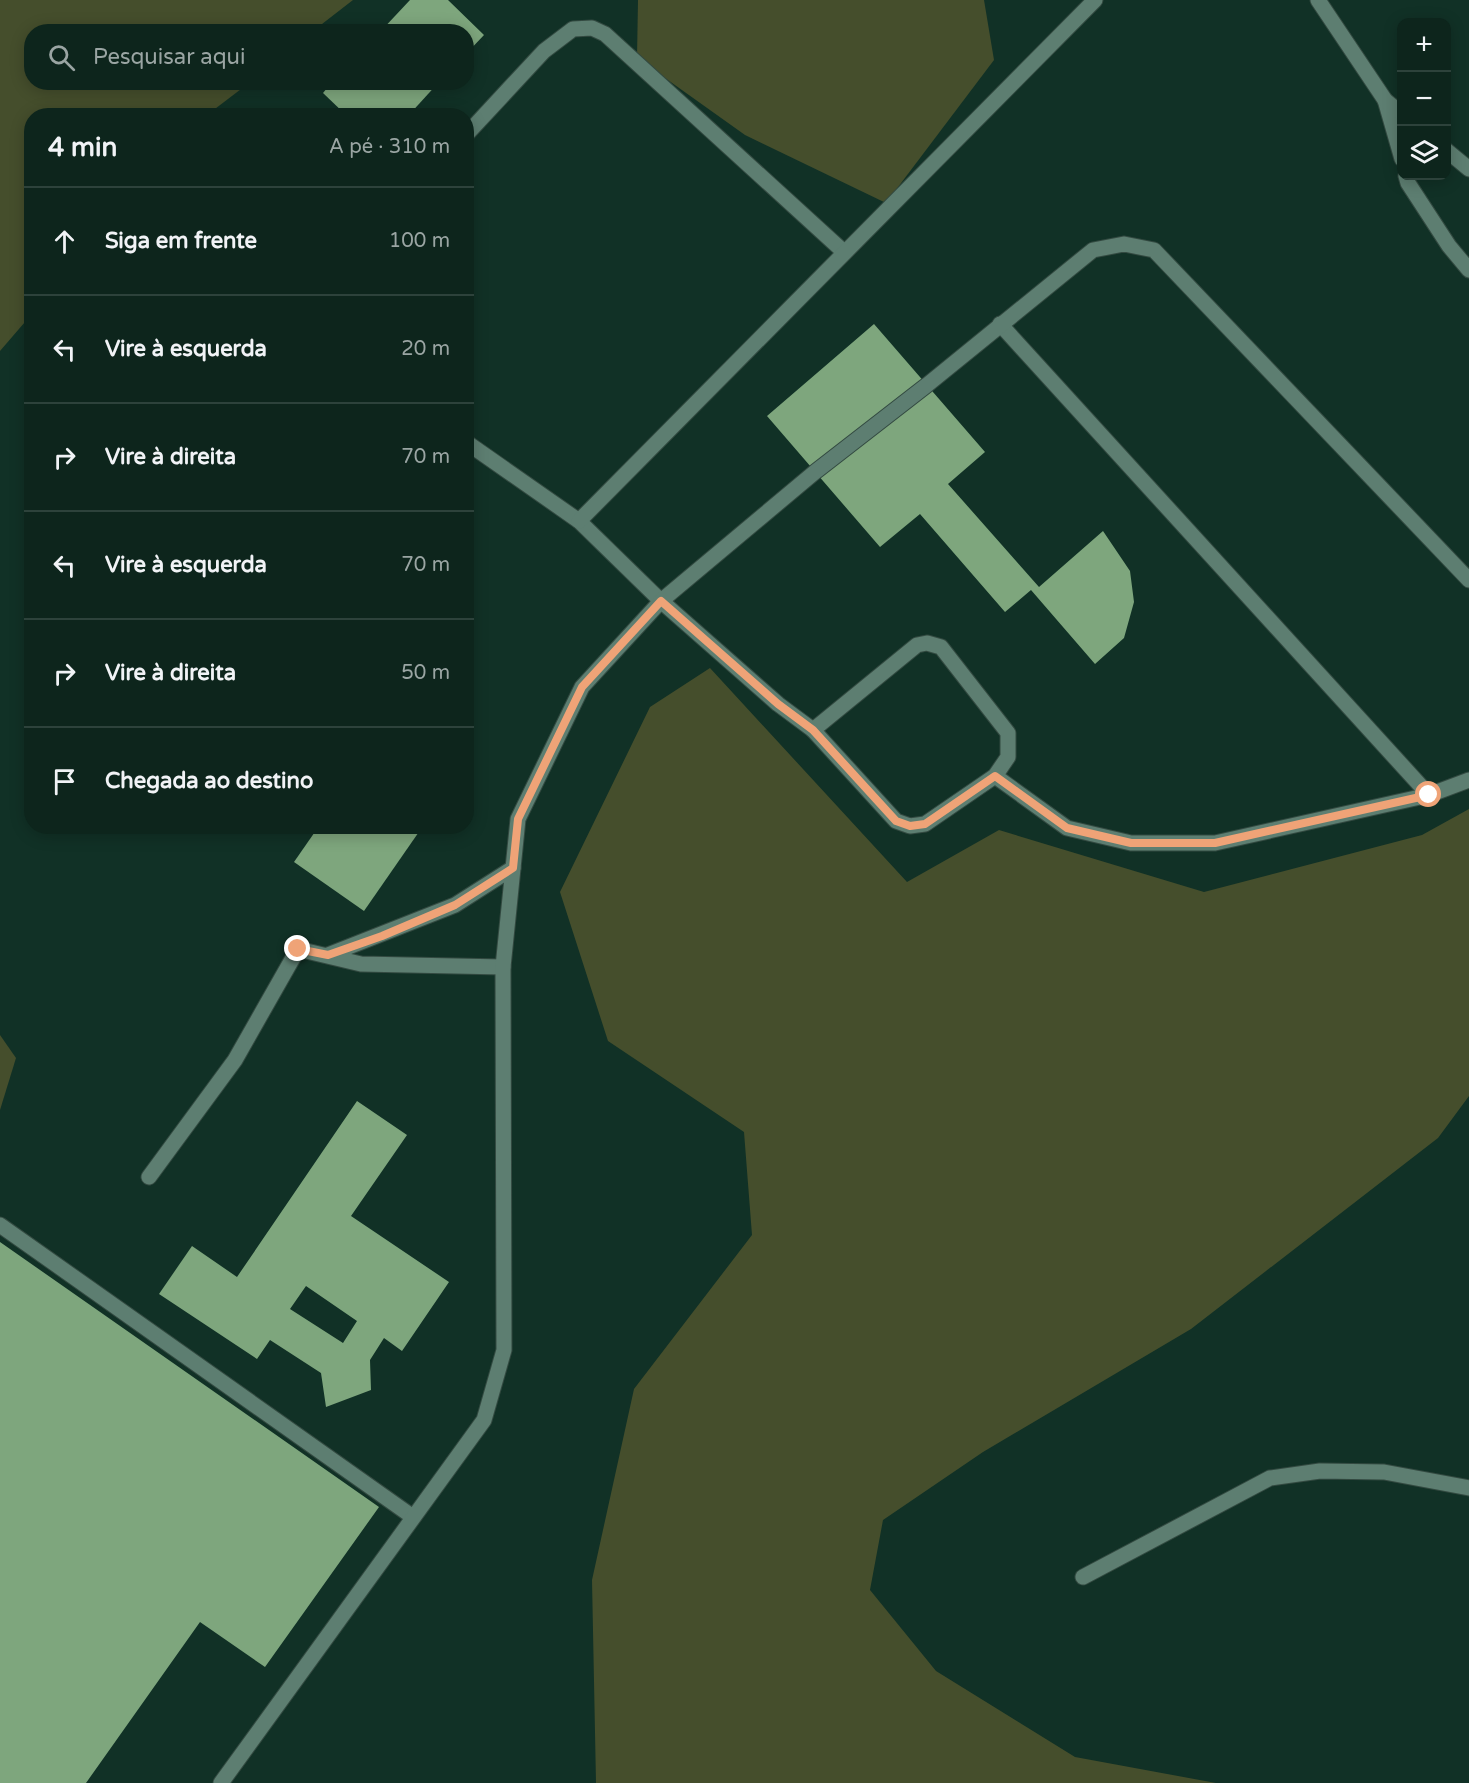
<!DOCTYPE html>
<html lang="pt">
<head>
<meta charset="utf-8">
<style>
	body { margin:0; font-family:"Varela Round",sans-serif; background:#1b3129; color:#f1f3f6 }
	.controls { position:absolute; right:18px; top:18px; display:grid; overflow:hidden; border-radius:12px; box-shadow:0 3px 15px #0003 }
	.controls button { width:54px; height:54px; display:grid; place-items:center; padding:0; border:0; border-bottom:2px solid #2d423b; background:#0d251c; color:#f1f3f6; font:30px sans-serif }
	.stop { position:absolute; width:18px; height:18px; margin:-14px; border:4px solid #efa377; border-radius:50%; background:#fff }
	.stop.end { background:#efa377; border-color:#fff; box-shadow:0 2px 6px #0008 }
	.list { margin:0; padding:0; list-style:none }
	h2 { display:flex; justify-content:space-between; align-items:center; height:78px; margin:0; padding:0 24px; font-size:26px }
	h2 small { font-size:20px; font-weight:400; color:#9aa5a3 }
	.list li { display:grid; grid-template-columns:39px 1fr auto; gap:18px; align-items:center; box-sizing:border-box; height:108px; padding:0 24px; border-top:2px solid #2d423b }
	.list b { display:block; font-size:22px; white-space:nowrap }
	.list em { font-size:20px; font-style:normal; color:#9aa5a3 }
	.icon { flex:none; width:33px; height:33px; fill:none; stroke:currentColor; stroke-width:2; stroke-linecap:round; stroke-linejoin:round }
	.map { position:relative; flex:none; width:1469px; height:1783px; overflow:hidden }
	.search { position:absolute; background:#0d251c; box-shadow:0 3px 15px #0003; left:24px; top:24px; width:450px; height:66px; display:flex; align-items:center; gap:15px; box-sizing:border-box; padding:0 21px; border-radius:24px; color:#9aa5a3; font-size:22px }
	.panel { position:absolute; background:#0d251c; box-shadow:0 3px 15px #0003; left:24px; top:108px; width:450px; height:726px; border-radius:24px }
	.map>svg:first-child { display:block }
</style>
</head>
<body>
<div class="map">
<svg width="1469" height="1783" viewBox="0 0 1469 1783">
	<rect width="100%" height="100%" fill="#113126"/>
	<g fill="#454e2c">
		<polygon points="0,0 353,0 313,31 32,32 32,82 249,83 207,115 32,116 31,315 0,351"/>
		<polygon points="638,0 984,0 994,60 886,203 745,135 637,58"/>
		<polygon points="710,668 907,882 999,830 1204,892 1422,835 1469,809 1469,1096 1438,1138 1191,1329 983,1452 883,1520 870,1590 936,1671 1075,1757 1216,1783 596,1783 592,1580 634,1389 752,1235 744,1132 608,1041 560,892 650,707"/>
		<polygon points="0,1035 16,1058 0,1110"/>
	</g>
	<g fill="#7ea67d" fill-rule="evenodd">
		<polygon points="410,0 448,0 484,35 466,54 466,32 380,32"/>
		<polygon points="332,82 439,82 408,116 347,116 323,93"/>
		<polygon points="874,324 985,452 948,484 1039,587 1103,531 1130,571 1134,602 1124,638 1095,664 1031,590 1005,612 920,514 880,547 767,416"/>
		<polygon points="319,826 423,826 364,911 294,862"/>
		<path d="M357,1101L407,1135L351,1216L449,1282L402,1351L384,1338L370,1360L371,1390L326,1407L321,1373L270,1340L257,1359L159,1294L192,1246L237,1277ZM306,1286L357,1321L343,1343L290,1309Z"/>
		<polygon points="0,1242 379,1507 265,1667 200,1622 86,1783 0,1783"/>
	</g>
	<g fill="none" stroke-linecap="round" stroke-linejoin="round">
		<defs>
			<g id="service">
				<polyline points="1385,100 1402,159"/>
				<polyline points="466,135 544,51 573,29 592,28 605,34 844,252"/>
				<polyline points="1406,176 1408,183 1449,246 1469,270"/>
				<polyline points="1000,324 1429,795"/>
				<polyline points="466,442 579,521 661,601 778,704 813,730"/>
				<polyline points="579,521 1095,0"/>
				<polygon points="927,643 941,647 1008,733 1008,757 995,776 925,824 910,826 896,821 813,730 917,645"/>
				<polyline points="995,776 1067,828 1131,843 1215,843 1429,795 1469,780"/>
				<polyline points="328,955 455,905 513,868"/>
				<polyline points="149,1177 235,1060 298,949 361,964 503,967"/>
				<polyline points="0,1225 413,1517"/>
				<polyline points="1083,1577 1270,1478 1320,1471 1384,1472 1469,1488"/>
				<polyline points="221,1783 484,1420 504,1350 503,967 518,819 582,687 661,601 815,472 927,385 1093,250 1124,244 1154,250 1469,580"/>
			</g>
			<g id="tertiary">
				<polyline points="1318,0 1385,100 1402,114"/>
				<polyline points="1446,150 1469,169"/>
			</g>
		</defs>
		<use href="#service" stroke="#334a41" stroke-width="17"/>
		<use href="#tertiary" stroke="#334a41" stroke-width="17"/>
		<use href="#service" stroke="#5d7e71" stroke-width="15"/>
		<use href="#tertiary" stroke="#5d7e71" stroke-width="15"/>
	</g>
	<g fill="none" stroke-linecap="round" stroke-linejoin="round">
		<polyline stroke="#efa377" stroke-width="8" points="298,949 328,955 382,936 455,905 513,868 518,819 582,687 661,601 778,704 813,730 896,821 910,826 925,824 995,776 1067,828 1131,843 1215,843 1429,795"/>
	</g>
</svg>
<div class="controls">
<button>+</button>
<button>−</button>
<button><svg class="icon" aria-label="layers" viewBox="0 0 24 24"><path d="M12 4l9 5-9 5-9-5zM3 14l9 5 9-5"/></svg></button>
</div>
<div class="stop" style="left:1429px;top:795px"></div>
<div class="stop end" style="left:298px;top:949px"></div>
<div class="search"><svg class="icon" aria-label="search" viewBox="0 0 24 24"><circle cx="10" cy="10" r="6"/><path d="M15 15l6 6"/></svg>Pesquisar aqui</div>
<section class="panel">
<h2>4 min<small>A pé · 310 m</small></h2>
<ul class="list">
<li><svg class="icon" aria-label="ahead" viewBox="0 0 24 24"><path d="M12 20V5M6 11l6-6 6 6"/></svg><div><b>Siga em frente</b></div><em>100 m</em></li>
<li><svg class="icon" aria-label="left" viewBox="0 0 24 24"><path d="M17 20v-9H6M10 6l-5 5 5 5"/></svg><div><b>Vire à esquerda</b></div><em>20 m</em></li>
<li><svg class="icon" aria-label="right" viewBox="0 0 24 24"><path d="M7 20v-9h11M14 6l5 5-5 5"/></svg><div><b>Vire à direita</b></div><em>70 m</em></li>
<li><svg class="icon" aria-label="left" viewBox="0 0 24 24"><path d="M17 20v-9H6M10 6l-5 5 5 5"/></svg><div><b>Vire à esquerda</b></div><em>70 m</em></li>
<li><svg class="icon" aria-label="right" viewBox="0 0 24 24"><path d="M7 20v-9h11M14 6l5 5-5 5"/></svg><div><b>Vire à direita</b></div><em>50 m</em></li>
<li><svg class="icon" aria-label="arrive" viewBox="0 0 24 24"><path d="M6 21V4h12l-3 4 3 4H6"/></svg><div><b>Chegada ao destino</b></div></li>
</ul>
</section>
</div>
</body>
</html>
